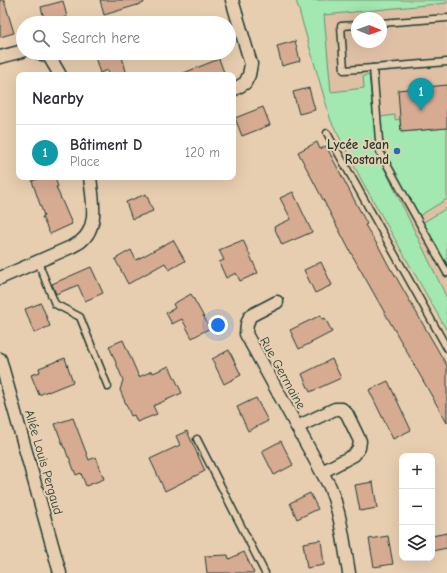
<!DOCTYPE html>
<html lang="en">
<head>
<meta charset="utf-8">
<style>
	body { margin:0; font-family:"Comic Neue",sans-serif; background:#f7f7f7; color:#2b2b33 }
	.controls { position:absolute; right:12px; bottom:12px; display:grid; overflow:hidden; border-radius:8px; box-shadow:0 4px 16px #0002 }
	.controls button { width:36px; height:36px; display:grid; place-items:center; padding:0; border:0; border-bottom:1px solid #e1e1e2; background:#fff; color:#2b2b33; font:20px sans-serif }
	.compass { position:absolute; left:351px; top:12px; width:36px; height:36px; border-radius:50%; background:#fff; box-shadow:0 4px 16px #0002; rotate:91deg }
	.you { position:absolute; left:218px; top:325px; width:14px; height:14px; margin:-10px; border:3px solid #fff; border-radius:50%; background:#1a73e8; box-shadow:0 0 0 6px #1a73e833 }
	.badge { display:grid; place-items:center; width:26px; height:26px; border-radius:50%; background:#d93025; color:#fff; font-size:13px; font-weight:700 }
	.pin { position:absolute; translate:-50% -33px; filter:drop-shadow(0 1px 2px #0008) }
	.pin::after { content:''; position:absolute; top:21px; width:14px; height:12px; background:inherit; clip-path:polygon(0 0,100% 0,50% 100%) }
	.list { margin:0; padding:0; list-style:none }
	h2 { display:flex; justify-content:space-between; align-items:center; height:52px; margin:0; padding:0 16px; font-size:17px }
	h2 small { font-size:13px; font-weight:400; color:#7c7c81 }
	.list li { display:grid; grid-template-columns:26px 1fr auto; gap:12px; align-items:center; box-sizing:border-box; height:56px; padding:0 16px; border-top:1px solid #e1e1e2 }
	.list b { display:block; font-size:15px; white-space:nowrap }
	.list p { margin:0; font-size:13px; white-space:nowrap; color:#7c7c81 }
	.list em { font-size:13px; font-style:normal; color:#7c7c81 }
	.icon { flex:none; width:22px; height:22px; fill:none; stroke:currentColor; stroke-width:2; stroke-linecap:round; stroke-linejoin:round }
	.map { position:relative; flex:none; width:447px; height:573px; overflow:hidden }
	.search { position:absolute; background:#fff; box-shadow:0 4px 16px #0002; left:16px; top:16px; width:220px; height:44px; display:flex; align-items:center; gap:10px; box-sizing:border-box; padding:0 14px; border-radius:22px; color:#7c7c81; font-size:15px }
	.panel { position:absolute; background:#fff; box-shadow:0 4px 16px #0002; left:16px; top:72px; width:220px; height:108px; border-radius:8px }
	.map>svg:first-child { display:block }
</style>
</head>
<body>
<div class="map">
<svg width="447" height="573" viewBox="0 0 447 573">
	<rect width="100%" height="100%" fill="#e8ceb0"/>
	<filter id="ink" filterUnits="userSpaceOnUse"><feTurbulence type="fractalNoise" baseFrequency=".025" numOctaves="2"/><feDisplacementMap in="SourceGraphic" scale="8" xChannelSelector="R" yChannelSelector="G"/><feConvolveMatrix kernelMatrix="1 2 1 2 8 2 1 2 1" color-interpolation-filters="sRGB"/></filter>
	<g filter="url(#ink)">
		<path fill="#dfc0a5" fill-rule="evenodd" d="M413,0H447V331L362,181L331,121L299,11ZM357,18H381V42H357Z"/>
		<g fill="#a3e7b1" stroke="#619272">
			<polygon points="296,0 447,0 447,3 324,15 331,92 364,88 363,76 369,75 377,153 447,298 447,331 362,181 331,121"/>
			<polygon points="395,115 395,120 400,119 401,132 447,128 447,199 419,216 382,151 380,117"/>
			<polygon points="447,208 447,267 422,223"/>
		</g>
		<g fill="#d7aa92" stroke="#1f3d34">
			<polygon points="0,0 4,0 14,33 0,37"/>
			<polygon points="100,0 143,0 144,3 104,15"/>
			<polygon points="63,1 67,17 45,23 41,7"/>
			<polygon points="295,41 300,61 282,66 277,46"/>
			<polygon points="108,53 121,53 127,75 109,75 108,70 100,73 95,57"/>
			<polygon points="219,59 225,75 181,75 181,74"/>
			<polygon points="447,85 447,128 401,132 398,90"/>
			<polygon points="309,88 315,110 299,114 293,92"/>
			<polygon points="263,107 270,125 242,136 235,118"/>
			<polygon points="317,142 320,149 326,146 367,224 365,225 380,249 391,270 392,270 447,366 447,423 351,253 298,152"/>
			<polygon points="43,177 55,177 58,187 56,187 72,224 50,234 42,217 44,216 32,181"/>
			<polygon points="293,192 312,232 282,245 274,227 291,219 280,198"/>
			<polygon points="146,194 153,211 132,219 126,202"/>
			<polygon points="173,240 185,261 169,270 165,263 128,284 115,259 131,250 136,260"/>
			<polygon points="243,240 258,273 240,281 236,273 226,278 219,262 224,260 219,250"/>
			<polygon points="321,262 332,285 315,293 304,270"/>
			<polygon points="91,267 103,293 85,301 78,285 56,294 52,284"/>
			<polygon points="191,294 210,328 192,338 182,319 172,324 166,313 175,308 173,304"/>
			<polygon points="41,303 50,326 34,333 25,309"/>
			<polygon points="321,315 322,319 325,318 332,332 299,349 290,330"/>
			<polygon points="123,340 139,377 152,371 153,373 169,366 182,393 153,406 157,414 137,422 134,415 131,416 120,390 123,380 109,346"/>
			<polygon points="229,350 241,375 224,384 212,359"/>
			<polygon points="65,358 73,382 48,392 48,391 39,395 31,375 40,372 39,368"/>
			<polygon points="332,359 341,378 310,392 302,374"/>
			<polygon points="388,381 411,430 393,439 369,390"/>
			<polygon points="256,398 268,421 248,431 237,407"/>
			<polygon points="73,418 89,460 96,457 104,479 86,486 81,473 76,475 69,457 68,457 65,448 64,448 55,424"/>
			<polygon points="187,431 205,471 165,491 150,459 180,445 176,436"/>
			<polygon points="281,441 293,465 274,475 262,451"/>
			<polygon points="373,482 377,508 360,511 355,485"/>
			<polygon points="310,493 318,509 297,519 290,503"/>
			<polygon points="447,533 447,548 432,551 432,536"/>
			<polygon points="388,536 393,564 374,567 369,539"/>
			<polygon points="321,540 324,565 307,568 303,543"/>
			<polygon points="244,552 254,573 207,573 205,556 228,555 229,559"/>
		</g>
		<g fill="none" stroke-linecap="round" stroke-linejoin="round">
			<defs>
				<g id="service">
					<polyline points="381,23 447,18"/>
					<polyline points="357,25 341,26 344,70 373,68 380,152 447,273"/>
					<polyline points="373,68 447,62"/>
					<polyline points="327,133 447,348"/>
					<polyline points="38,262 55,304 80,317 108,387"/>
					<polyline points="197,439 265,573"/>
				</g>
				<g id="minor">
					<polyline points="232,0 251,64 249,75 245,83 233,90"/>
					<polyline points="39,53 49,56 60,75"/>
					<polyline points="0,57 23,51"/>
					<path d="M0,278L71,247C74,245 77,244 80,242C100,227 92,198 90,177"/>
					<path d="M277,302L250,316L247,324L246,334L330,487C341,515 344,543 349,573"/>
					<polyline points="0,359 60,573"/>
					<polyline points="297,427 335,409 342,409 347,414 360,441 359,448 354,455 322,472"/>
				</g>
			</defs>
			<use href="#service" stroke="#1f3d34" stroke-width="9"/>
			<use href="#minor" stroke="#1f3d34" stroke-width="15"/>
			<use href="#service" stroke="#e8ceb0" stroke-width="6"/>
			<use href="#minor" stroke="#e8ceb0" stroke-width="12"/>
		</g>
	</g>
	<circle fill="#1f6fb2" stroke="#e8ceb0" stroke-width="1.5" cx="397" cy="151" r="4"/>
	<g text-anchor="middle" dominant-baseline="central" stroke-width="4" stroke-linejoin="round" paint-order="stroke">
		<g font-size="13" font-weight="bold" fill="#1f3d34" stroke="#e8ceb0" text-anchor="end">
			<text x="389" y="144">Lycée Jean<tspan x="389" dy="15">Rostand</tspan></text>
		</g>
		<g font-size="13" fill="#1f3d34" stroke="#e8ceb0">
			<text transform="translate(283 373) rotate(61)">Rue Germaine</text>
			<text transform="translate(44 462) rotate(74)">Allée Louis Pergaud</text>
		</g>
	</g>
</svg>
<div class="controls">
<button>+</button>
<button>−</button>
<button><svg class="icon" aria-label="layers" viewBox="0 0 24 24"><path d="M12 4l9 5-9 5-9-5zM3 14l9 5 9-5"/></svg></button>
</div>
<svg class="compass" viewBox="-18 -18 36 36"><path d="M0-13l5 13h-10z" fill="#e53935"/><path d="M0 13l5-13h-10z" fill="#7c7c81"/></svg>
<div class="you"></div>
<div class="pin badge" style="left:421px;top:111px;background:#0f9aa8">1</div>
<div class="search"><svg class="icon" aria-label="search" viewBox="0 0 24 24"><circle cx="10" cy="10" r="6"/><path d="M15 15l6 6"/></svg>Search here</div>
<section class="panel">
<h2>Nearby<small></small></h2>
<ul class="list">
<li><span class="badge" style="background:#0f9aa8">1</span><div><b>Bâtiment D</b><p>Place</p></div><em>120 m</em></li>
</ul>
</section>
</div>
</body>
</html>
